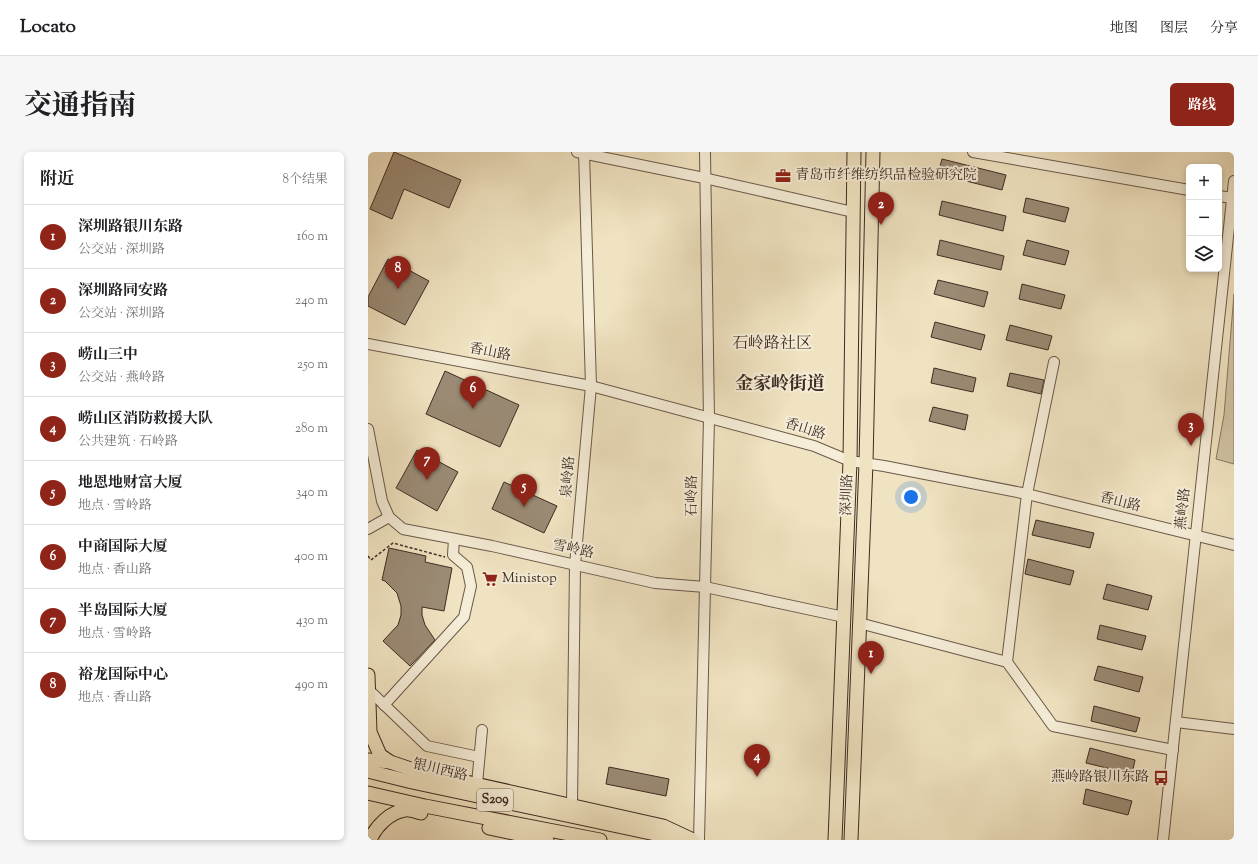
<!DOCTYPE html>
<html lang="zh">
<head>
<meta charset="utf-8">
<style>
	body { margin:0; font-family:"Sorts Mill Goudy","Noto Serif SC",serif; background:#f6f6f6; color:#202124 }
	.controls { position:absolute; right:12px; top:12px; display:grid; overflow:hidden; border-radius:6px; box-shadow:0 2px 6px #0003 }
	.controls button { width:36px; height:36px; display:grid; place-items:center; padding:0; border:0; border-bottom:1px solid #e0e0e0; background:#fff; color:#202124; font:20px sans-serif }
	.you { position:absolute; left:543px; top:345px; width:14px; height:14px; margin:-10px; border:3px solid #fff; border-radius:50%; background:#1a73e8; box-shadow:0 0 0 6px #1a73e833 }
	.badge { display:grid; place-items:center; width:26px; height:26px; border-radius:50%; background:#8f2418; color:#fff; font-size:13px; font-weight:700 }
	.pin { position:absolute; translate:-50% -33px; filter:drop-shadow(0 1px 2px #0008) }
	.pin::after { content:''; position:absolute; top:21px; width:14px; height:12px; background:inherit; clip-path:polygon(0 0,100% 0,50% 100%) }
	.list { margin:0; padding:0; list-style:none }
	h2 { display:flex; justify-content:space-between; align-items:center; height:52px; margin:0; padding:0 16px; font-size:17px }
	h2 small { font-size:13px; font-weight:400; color:#757577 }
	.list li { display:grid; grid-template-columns:26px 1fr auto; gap:12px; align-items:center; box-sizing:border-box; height:64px; padding:0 16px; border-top:1px solid #e0e0e0 }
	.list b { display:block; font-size:15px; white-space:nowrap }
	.list p { margin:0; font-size:13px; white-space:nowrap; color:#757577 }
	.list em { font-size:13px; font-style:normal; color:#757577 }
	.icon { flex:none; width:22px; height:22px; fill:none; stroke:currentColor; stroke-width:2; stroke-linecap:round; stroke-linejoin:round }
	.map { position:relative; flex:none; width:866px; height:688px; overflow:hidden; border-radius:6px }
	header { display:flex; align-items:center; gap:24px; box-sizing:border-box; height:56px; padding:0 20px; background:#fff; border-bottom:1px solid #e0e0e0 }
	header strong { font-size:19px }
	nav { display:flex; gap:22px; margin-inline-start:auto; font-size:14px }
	.intro { display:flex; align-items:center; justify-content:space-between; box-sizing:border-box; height:96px; padding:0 24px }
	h1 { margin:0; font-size:28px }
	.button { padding:10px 18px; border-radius:6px; background:#8f2418; color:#fff; font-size:14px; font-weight:700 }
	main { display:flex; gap:24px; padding:0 24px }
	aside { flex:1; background:#fff; border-radius:6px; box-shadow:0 2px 6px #0003 }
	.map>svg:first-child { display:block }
</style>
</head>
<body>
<header>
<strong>Locato</strong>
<nav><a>地图</a><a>图层</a><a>分享</a></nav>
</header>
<div class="intro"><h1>交通指南</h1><a class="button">路线</a></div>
<main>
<aside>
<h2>附近<small>8个结果</small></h2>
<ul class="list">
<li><span class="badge">1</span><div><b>深圳路银川东路</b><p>公交站 · 深圳路</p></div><em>160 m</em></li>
<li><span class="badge">2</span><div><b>深圳路同安路</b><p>公交站 · 深圳路</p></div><em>240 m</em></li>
<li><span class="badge">3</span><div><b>崂山三中</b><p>公交站 · 燕岭路</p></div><em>250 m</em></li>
<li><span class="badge">4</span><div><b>崂山区消防救援大队</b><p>公共建筑 · 石岭路</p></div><em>280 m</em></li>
<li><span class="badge">5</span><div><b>地恩地财富大厦</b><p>地点 · 雪岭路</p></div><em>340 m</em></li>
<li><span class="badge">6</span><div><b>中商国际大厦</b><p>地点 · 香山路</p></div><em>400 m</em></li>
<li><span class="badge">7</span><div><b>半岛国际大厦</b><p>地点 · 雪岭路</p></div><em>430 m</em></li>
<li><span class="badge">8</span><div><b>裕龙国际中心</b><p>地点 · 香山路</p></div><em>490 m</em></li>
</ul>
</aside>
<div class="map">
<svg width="866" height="688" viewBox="0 0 866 688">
	<rect width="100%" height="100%" fill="#f0e3c1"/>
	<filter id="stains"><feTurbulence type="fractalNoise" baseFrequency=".005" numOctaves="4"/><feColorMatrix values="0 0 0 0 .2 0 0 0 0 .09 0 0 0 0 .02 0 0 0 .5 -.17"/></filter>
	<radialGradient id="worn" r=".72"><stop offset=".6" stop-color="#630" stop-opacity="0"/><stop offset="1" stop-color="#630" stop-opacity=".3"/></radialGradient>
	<polygon fill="#d2c4a6" stroke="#887864" points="866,142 866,312 848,307 856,263"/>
	<g fill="#9b8b75" stroke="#3f2b23">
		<polygon points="26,0 93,28 81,56 36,37 24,67 2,57"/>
		<polygon points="574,7 638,23 634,38 570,22"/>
		<polygon points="658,46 701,56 697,70 655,60"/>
		<polygon points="574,49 638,64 635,79 571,63"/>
		<polygon points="572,88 636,104 633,118 569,103"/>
		<polygon points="659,88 701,99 697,113 655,103"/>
		<polygon points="20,107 61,129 37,173 0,154 0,145"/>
		<polygon points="570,128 620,140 616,155 566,142"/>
		<polygon points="654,132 697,143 693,157 651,147"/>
		<polygon points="567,170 617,183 613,198 563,185"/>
		<polygon points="642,173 684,184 680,198 638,188"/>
		<polygon points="566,216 608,226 605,240 563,231"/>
		<polygon points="77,219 151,253 132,295 58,262"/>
		<polygon points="642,221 676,228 673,242 639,234"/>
		<polygon points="565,255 600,263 597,278 561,269"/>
		<polygon points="49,298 90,320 69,359 28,336"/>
		<polygon points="136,330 189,354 176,381 124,357"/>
		<polygon points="668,368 726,381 722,396 664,383"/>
		<polygon points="21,396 58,404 57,410 84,416 76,459 54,455 54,463 57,473 67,488 42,514 15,489 30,473 33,463 33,454 29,441 17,429 14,428"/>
		<polygon points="660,407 706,419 702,433 657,422"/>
		<polygon points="739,432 784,444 780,458 735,447"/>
		<polygon points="732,473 778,484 774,498 729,487"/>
		<polygon points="730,514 775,525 771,540 726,528"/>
		<polygon points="726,554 772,566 768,580 723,569"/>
		<polygon points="722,596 767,608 764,622 718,611"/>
		<polygon points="241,615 301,627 298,644 238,632"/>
		<polygon points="718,637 764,649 760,663 715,652"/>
	</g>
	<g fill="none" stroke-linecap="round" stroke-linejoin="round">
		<defs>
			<g id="minor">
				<polyline points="209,0 336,26 485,60"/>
				<polyline points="605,0 821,38"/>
				<polyline points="851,44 864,46"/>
				<polyline points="0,192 223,234 446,294 482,309 516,314 659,342 866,393"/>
				<polyline points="686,210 659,342 639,510 685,574 805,598"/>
				<polyline points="0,277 14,349 21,365 35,377 124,394 287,431 337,435 476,465"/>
				<polyline points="0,377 21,365"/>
				<polyline points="491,471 639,510"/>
				<polyline points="4,541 59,594 111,605"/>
				<polyline points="16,553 96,465 103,434 99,415 85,403 86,387"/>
				<polyline points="808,570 866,577"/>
				<polyline points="109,632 114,578"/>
				<polyline points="204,653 207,413 223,234 216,0"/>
				<polyline points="331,688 341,267 337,0"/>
				<polyline points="795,688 866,29"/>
			</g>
			<g id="major">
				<polyline points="0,523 2,580 12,603 22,610"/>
				<polyline points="0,608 22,610 49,619 295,674 325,688"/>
				<polyline points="0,619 44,630 311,687"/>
				<polyline points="0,641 57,654 232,688"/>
				<polyline points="121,676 179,688"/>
				<path d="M2,688C8,674 22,660 37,658C42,657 48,660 53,661"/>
				<polyline points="467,688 482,309 486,0"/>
				<polyline points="483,688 498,311 505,0"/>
			</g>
		</defs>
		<use href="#minor" stroke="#6b594a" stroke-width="12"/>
		<use href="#major" stroke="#3f2b23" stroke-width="15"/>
		<polyline stroke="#3f2b23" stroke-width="1.5" stroke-dasharray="3 2" stroke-linecap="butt" points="0,404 3,408 25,391 77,405"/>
		<use href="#minor" stroke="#f5edd7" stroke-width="10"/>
		<use href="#major" stroke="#f0e3c1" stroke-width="13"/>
	</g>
	<defs>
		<symbol id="office-bare" viewBox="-9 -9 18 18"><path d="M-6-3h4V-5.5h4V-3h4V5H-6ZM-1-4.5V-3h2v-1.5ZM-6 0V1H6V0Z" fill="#8f2418" stroke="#f5edd7" stroke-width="2.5" paint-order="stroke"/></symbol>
		<symbol id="supermarket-bare" viewBox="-9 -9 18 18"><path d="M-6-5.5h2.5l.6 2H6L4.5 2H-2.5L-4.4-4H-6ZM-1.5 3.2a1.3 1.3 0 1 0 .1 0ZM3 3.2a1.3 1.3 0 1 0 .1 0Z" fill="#8f2418" stroke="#f5edd7" stroke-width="2.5" paint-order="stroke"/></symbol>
		<symbol id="bus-bare" viewBox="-9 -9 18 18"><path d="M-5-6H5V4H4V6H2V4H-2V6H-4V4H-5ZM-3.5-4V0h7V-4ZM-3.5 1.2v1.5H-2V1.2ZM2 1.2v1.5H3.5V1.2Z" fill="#8f2418" stroke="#f5edd7" stroke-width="2.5" paint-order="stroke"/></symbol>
	</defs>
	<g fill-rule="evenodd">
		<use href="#office-bare" x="404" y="13" width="22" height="22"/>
		<use href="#supermarket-bare" x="111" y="416" width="22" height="22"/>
		<use href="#bus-bare" x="782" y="615" width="22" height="22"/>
	</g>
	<g text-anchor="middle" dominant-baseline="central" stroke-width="4" stroke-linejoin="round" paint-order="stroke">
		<rect fill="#f5edd7" stroke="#766559" stroke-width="1" x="109" y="637" width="36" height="22" rx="3"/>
		<g font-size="13" font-weight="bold" fill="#3f2b23">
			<text x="127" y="648">S209</text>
		</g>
		<g font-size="14" fill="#3f2b23" stroke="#f5edd7" text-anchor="start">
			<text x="427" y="24">青岛市纤维纺织品检验研究院</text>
			<text x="134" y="427">Ministop</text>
			<text x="781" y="626" text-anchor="end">燕岭路银川东路</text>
		</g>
		<g font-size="14" fill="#3f2b23" stroke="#f5edd7">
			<text transform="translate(122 201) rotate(11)">香山路</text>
			<text transform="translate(437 278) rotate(17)">香山路</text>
			<text transform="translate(201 325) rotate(-85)">泉岭路</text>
			<text transform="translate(480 343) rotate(-88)">深圳路</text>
			<text transform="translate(325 344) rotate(-89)">石岭路</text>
			<text transform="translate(752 351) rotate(14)">香山路</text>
			<text transform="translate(816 357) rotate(-84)">燕岭路</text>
			<text transform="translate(205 398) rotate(13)">雪岭路</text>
			<text transform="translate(72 619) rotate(13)">银川西路</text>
		</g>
		<g font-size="16" fill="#3f2b23" stroke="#f5edd7">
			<text x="404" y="192">石岭路社区</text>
		</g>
		<g font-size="18" font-weight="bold" fill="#3f2b23" stroke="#f5edd7">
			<text x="412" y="233">金家岭街道</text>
		</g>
	</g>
	<rect width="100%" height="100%" filter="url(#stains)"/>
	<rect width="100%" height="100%" fill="url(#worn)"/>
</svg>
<div class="controls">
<button>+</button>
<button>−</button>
<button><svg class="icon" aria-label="layers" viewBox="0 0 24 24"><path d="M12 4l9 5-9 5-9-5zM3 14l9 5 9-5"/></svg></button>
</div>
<div class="you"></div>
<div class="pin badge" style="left:503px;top:522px">1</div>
<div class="pin badge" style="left:513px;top:73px">2</div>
<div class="pin badge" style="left:823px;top:294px">3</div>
<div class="pin badge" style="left:389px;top:625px">4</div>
<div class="pin badge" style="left:156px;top:355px">5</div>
<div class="pin badge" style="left:105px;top:257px">6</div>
<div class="pin badge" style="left:59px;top:328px">7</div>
<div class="pin badge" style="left:30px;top:137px">8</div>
</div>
</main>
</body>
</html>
